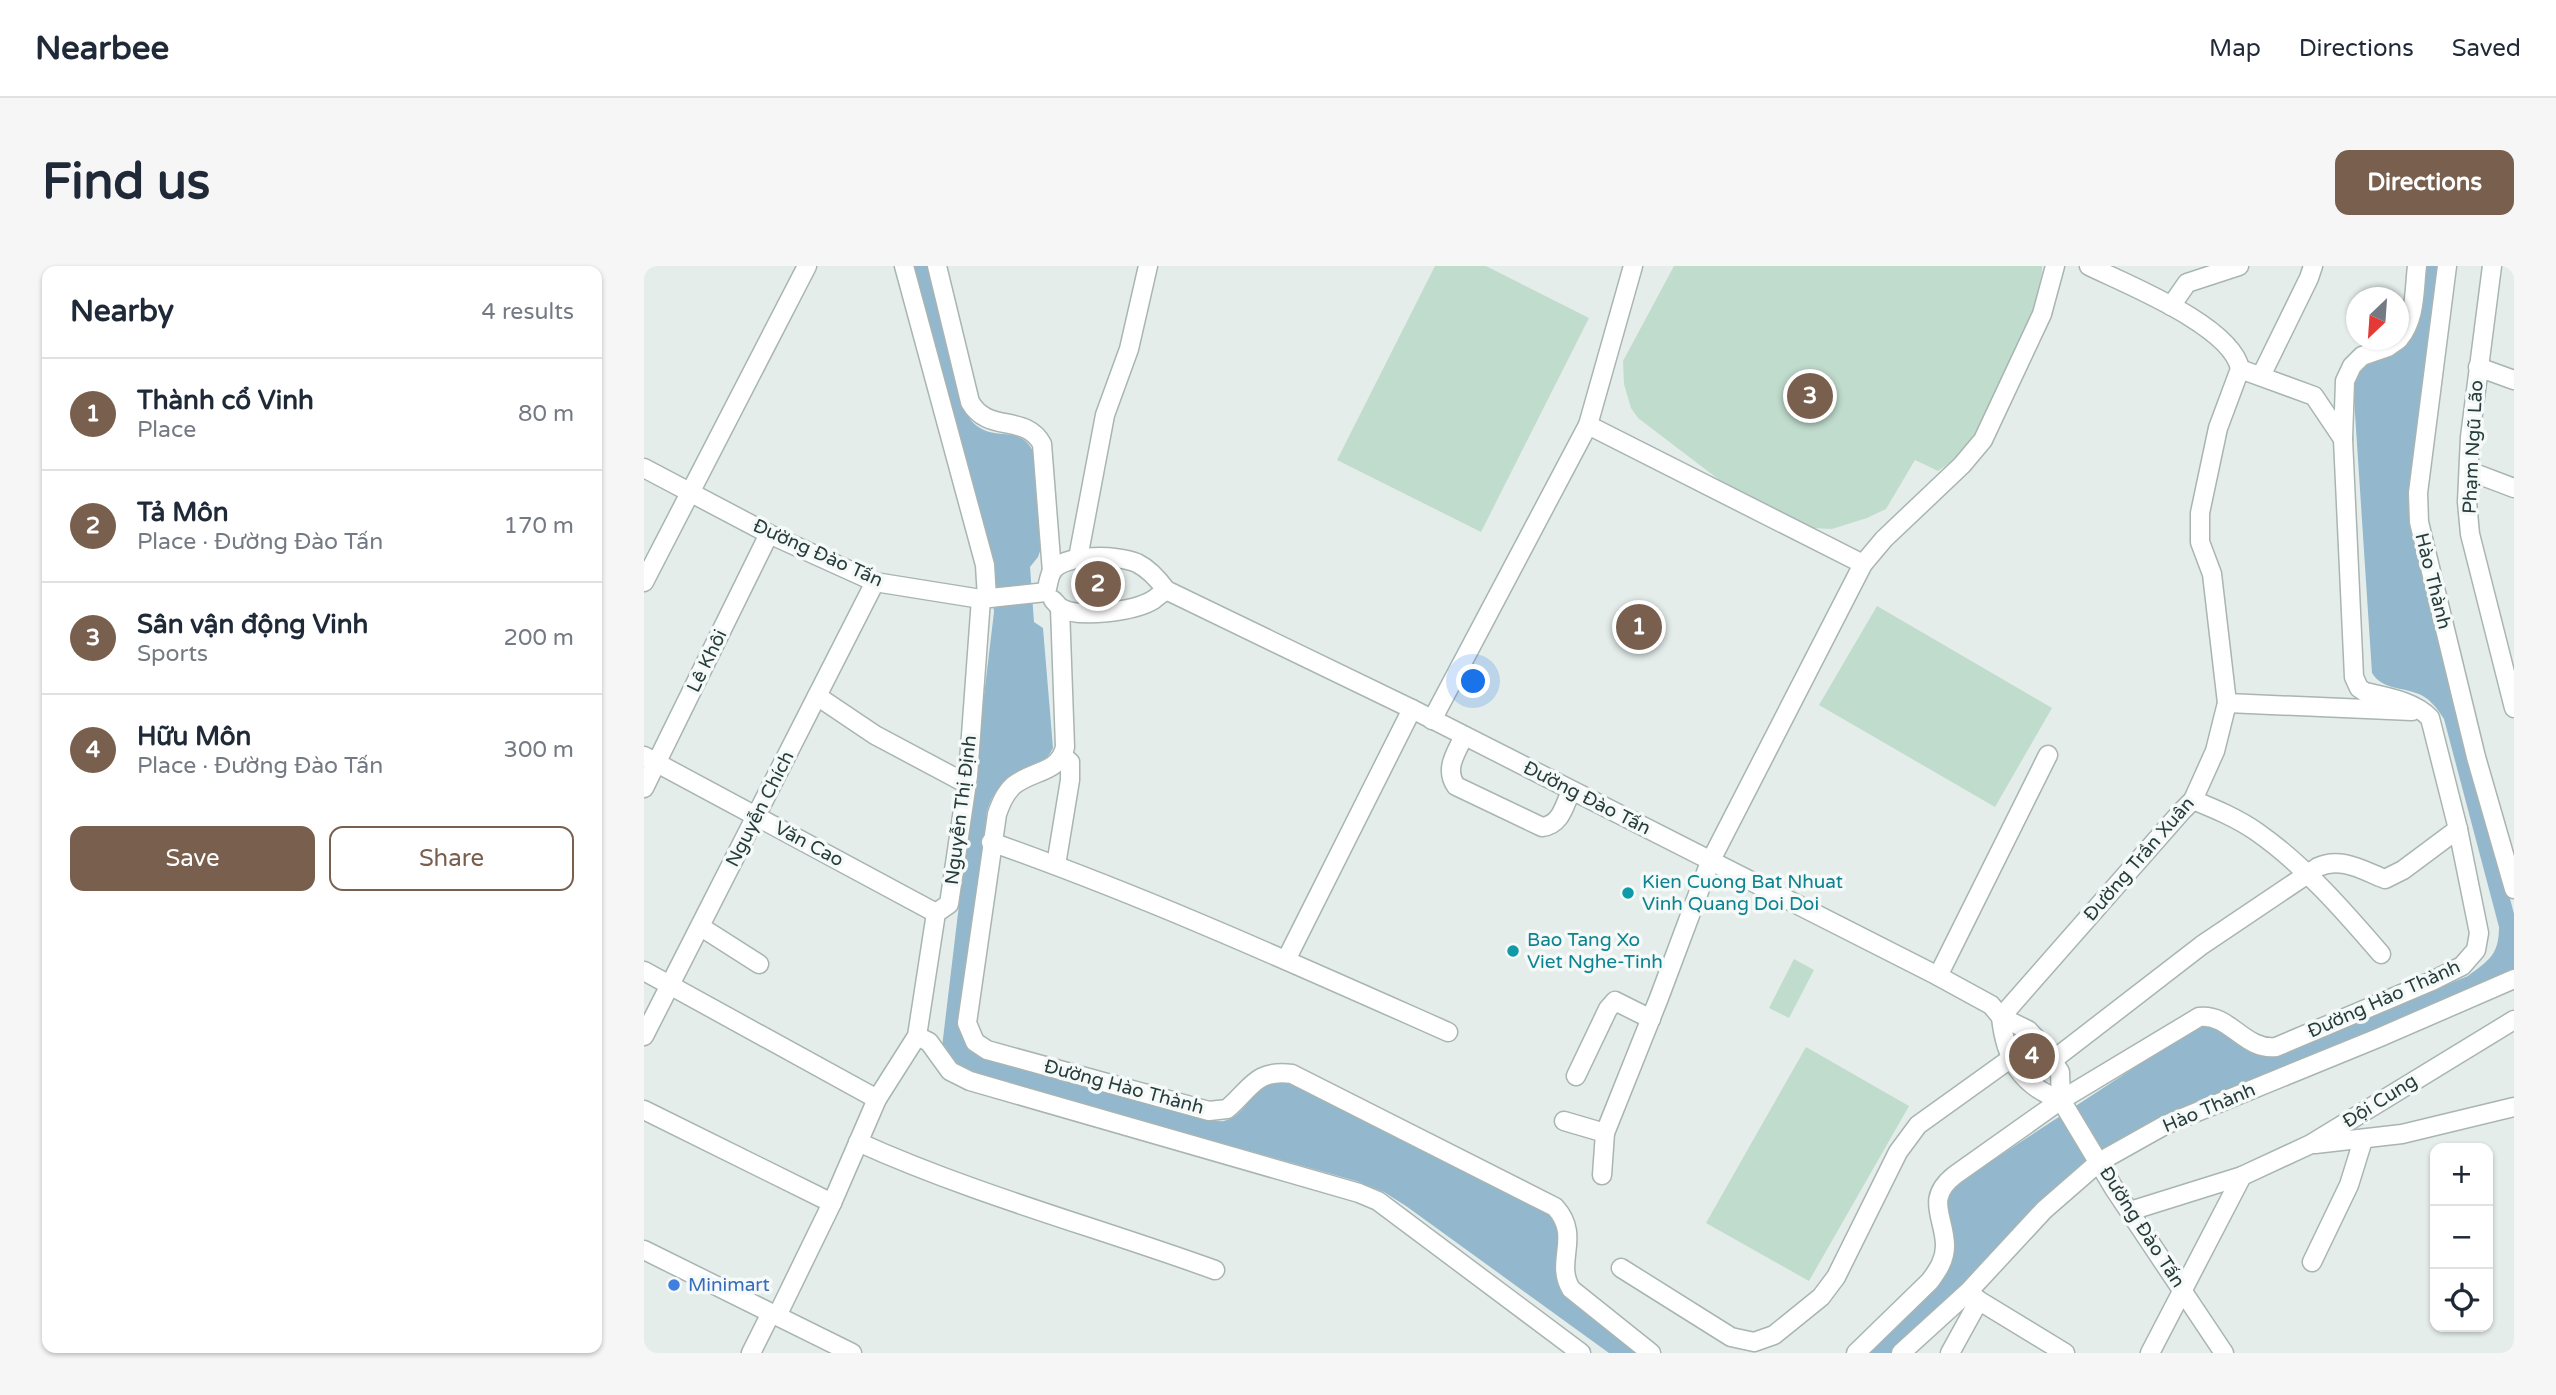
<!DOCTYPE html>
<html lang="en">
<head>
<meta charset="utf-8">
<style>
	body { margin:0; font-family:"Varela Round",sans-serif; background:#f6f6f7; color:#1f2937 }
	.controls { position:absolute; right:21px; bottom:21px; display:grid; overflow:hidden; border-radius:14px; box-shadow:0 2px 5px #0004 }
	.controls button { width:63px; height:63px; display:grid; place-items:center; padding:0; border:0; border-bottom:2px solid #e0e1e3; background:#fff; color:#1f2937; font:35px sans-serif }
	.compass { position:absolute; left:1702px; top:21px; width:63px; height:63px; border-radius:50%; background:#fff; box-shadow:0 2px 5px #0004; rotate:205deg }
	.you { position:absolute; left:830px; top:416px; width:24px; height:24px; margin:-18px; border:5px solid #fff; border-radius:50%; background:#1a73e8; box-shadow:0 0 0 10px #1a73e833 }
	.badge { display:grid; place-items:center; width:46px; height:46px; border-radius:50%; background:#785f4e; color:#fff; font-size:23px; font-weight:700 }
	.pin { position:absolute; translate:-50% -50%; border:4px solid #fff; box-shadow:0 2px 7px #0006 }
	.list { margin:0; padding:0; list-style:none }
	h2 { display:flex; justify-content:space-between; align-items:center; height:91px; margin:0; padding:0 28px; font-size:30px }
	h2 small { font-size:23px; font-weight:400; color:#747a83 }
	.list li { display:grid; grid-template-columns:46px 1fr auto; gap:21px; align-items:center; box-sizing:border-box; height:112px; padding:0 28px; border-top:2px solid #e0e1e3 }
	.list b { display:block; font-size:26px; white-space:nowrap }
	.list p { margin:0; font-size:23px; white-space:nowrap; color:#747a83 }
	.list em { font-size:23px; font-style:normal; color:#747a83 }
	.actions { display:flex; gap:14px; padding:21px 28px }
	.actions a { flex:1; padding:16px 0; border:2px solid #785f4e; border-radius:14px; text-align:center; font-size:24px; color:#785f4e }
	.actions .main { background:#785f4e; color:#fff }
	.icon { flex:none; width:38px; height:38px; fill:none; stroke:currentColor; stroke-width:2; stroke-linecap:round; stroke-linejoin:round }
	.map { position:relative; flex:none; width:1870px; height:1087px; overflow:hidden; border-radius:14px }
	header { display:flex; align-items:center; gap:42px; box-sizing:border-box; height:98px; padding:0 35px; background:#fff; border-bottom:2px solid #e0e1e3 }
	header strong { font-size:33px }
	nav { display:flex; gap:38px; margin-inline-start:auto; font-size:24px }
	.intro { display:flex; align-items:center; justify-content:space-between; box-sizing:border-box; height:168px; padding:0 42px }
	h1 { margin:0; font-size:49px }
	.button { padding:18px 32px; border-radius:14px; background:#785f4e; color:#fff; font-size:24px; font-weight:700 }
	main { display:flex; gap:42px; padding:0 42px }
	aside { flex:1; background:#fff; border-radius:14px; box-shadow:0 2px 5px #0004 }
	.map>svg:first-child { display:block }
</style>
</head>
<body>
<header>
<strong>Nearbee</strong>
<nav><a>Map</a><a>Directions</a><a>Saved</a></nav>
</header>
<div class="intro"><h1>Find us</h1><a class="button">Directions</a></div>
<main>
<aside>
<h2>Nearby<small>4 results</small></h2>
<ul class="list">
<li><span class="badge">1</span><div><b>Thành cổ Vinh</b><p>Place</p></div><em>80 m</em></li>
<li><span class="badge">2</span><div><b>Tả Môn</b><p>Place · Đường Đào Tấn</p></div><em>170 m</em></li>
<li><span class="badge">3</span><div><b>Sân vận động Vinh</b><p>Sports</p></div><em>200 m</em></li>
<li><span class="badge">4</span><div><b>Hữu Môn</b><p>Place · Đường Đào Tấn</p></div><em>300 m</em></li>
</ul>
<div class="actions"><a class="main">Save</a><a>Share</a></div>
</aside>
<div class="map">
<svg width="1870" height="1087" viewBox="0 0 1870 1087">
	<rect width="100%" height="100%" fill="#e5edeb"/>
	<g fill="#c0dccd">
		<polygon points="791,0 842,0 945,52 837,266 693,194"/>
		<polygon points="1030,0 1398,0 1398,6 1390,47 1331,167 1314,191 1294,205 1271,194 1242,243 1223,252 1188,263 1168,262 1145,254 1078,216 994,152 987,142 980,118 979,95"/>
		<polygon points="1233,340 1408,442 1351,541 1175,439"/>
		<polygon points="1150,693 1170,704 1145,752 1125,742"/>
		<polygon points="1162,781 1265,840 1165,1015 1062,957"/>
	</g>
	<g fill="#93b7cc">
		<path d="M269,0H285L317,137C322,146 325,154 333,160C355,176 377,157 391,189L398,279L394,291L386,301L390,356L399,362L409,482C399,504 373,505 357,521C349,528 346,536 343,545L317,758L320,771L563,853C568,854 575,856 580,855C611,847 607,803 650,819L903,945L917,960L914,1005L999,1087H965L762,940L740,926L712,915L326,806L310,799L298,781L350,346L346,304Z"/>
		<path d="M1780,0H1793L1771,224L1774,279L1870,648V706L1477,875L1442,896L1250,1087H1223L1300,1011C1306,999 1312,986 1310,973C1308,947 1289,946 1314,917L1551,762L1567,758C1593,771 1601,792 1635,788L1824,710C1845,694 1855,689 1855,661L1800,453C1793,442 1785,431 1772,427C1755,421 1738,423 1728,407L1709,117L1714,99L1770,64L1777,44Z"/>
	</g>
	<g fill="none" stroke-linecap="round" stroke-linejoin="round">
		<defs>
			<g id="minor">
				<polyline points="260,0 341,299 343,332"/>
				<path d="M293,0L326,136C344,168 381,147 398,178L408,306"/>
				<polyline points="1803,0 1774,227 1775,256 1832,491 1870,623"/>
				<polyline points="1848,0 1826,171 1823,236 1826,268 1870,442"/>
				<polyline points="1527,40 1543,17 1595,0"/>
				<path d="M1755,73C1772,53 1770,25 1773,0"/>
				<polyline points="1834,101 1870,114"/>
				<polyline points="1596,103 1670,130 1699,173"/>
				<polyline points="1617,110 1665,12 1669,0"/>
				<polyline points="944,159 1219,298"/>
				<polyline points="0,202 125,268 231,316 337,333 402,326"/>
				<polyline points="1825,205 1870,222"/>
				<polyline points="434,292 461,149 485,83 504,0"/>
				<polyline points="0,316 163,0"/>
				<path d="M402,326C404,320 405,310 408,305C421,287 475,289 493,297C505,303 514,313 522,324L768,443L1294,710L1347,739L1357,751L1384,764L1400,781L1416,806L1417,834L1471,924L1580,1087"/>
				<path d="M409,334C410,335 416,342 417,342C435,353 491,345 509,334C513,331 518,327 522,324"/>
				<path d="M416,342L421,481C415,507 389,504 370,519C361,527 357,537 353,548L323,757L331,776L343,784L565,845L583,843C607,823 611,803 648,808L911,941C938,971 910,995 927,1023L1007,1087"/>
				<polyline points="173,430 231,469 323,518"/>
				<polyline points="1583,437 1768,445"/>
				<polyline points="788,454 944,159 989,0"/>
				<path d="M820,470C812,487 800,503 812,520L898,561C917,559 920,540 927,525"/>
				<polyline points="0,490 292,647"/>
				<polyline points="0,522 125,268"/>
				<path d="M1549,534C1571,543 1593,552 1613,566C1660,599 1700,645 1737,688"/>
				<path d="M347,576C503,631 653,699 804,766"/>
				<polyline points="412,599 426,514 426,496 419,490"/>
				<polyline points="57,661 115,698"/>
				<polyline points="642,694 768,443"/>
				<polyline points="0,705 233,833"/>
				<polyline points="1294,710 1404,489"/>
				<path d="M1357,751L1537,546L1549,534L1571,485L1583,437L1568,308L1556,276V247L1574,162L1596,103C1588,60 1482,18 1445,0"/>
				<path d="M1357,751C1361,792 1377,820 1417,834"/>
				<polyline points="0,770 231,316"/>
				<polyline points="273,770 285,776 306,805 326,815 715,927 734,935 937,1087"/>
				<path d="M1409,794L1558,679L1674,601C1697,590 1720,605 1741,613L1759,604L1814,563"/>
				<polyline points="932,810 964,743 971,735 1007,753"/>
				<polyline points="0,844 188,937"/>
				<polyline points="920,855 961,867"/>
				<path d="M214,876C329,928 452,961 571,1004"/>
				<polyline points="1671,878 1758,868 1870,841"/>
				<polyline points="958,909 961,867 1015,732 1066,596 1219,298 1240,273 1318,199 1339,174 1398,48 1411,0"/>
				<polyline points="1486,945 1598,910 1667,878 1870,754"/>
				<polyline points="0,984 208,1087"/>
				<polyline points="1668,996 1705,919 1719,874"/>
				<polyline points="977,1002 1087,1071 1110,1076 1130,1069 1177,1031 1192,1011 1254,886 1274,859 1366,793"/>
				<polyline points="1334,1034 1421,1087"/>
				<polyline points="133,1050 188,937 233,833 273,770 292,647 305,638 324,510 337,333"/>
				<polyline points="107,1087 127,1047"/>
				<path d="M1212,1087L1286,1015C1294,1004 1301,994 1301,980C1301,951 1280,933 1311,909L1417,834L1555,751C1586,747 1600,785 1632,781L1788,715L1818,700L1832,684L1835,667L1814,563L1786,452C1770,435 1742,431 1721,426L1715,422L1710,411L1699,173L1701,115L1708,100L1718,90L1744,81L1754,74"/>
				<polyline points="1257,1087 1324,1026 1400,944 1455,896 1521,859 1734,772 1870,713"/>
				<polyline points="1306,1087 1333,1038 1334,1034 1326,1027"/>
				<polyline points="1506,1087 1598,910"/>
			</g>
		</defs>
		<use href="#minor" stroke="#a8b5b3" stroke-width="21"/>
		<use href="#minor" stroke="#fff" stroke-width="18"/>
	</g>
	<g fill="#0f9aa8" stroke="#f5f9f8" stroke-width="2.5">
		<circle cx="984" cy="627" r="7"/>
		<circle cx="869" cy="685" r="7"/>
	</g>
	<circle fill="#3f7fe0" stroke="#f5f9f8" stroke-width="2.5" cx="30" cy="1019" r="7"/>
	<g text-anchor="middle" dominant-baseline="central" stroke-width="7" stroke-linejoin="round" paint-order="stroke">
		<g font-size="19" fill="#263d3c" stroke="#f5f9f8">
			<text transform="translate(1829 181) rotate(-87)">Phạm Ngũ Lão</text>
			<text transform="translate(174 287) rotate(24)">Đường Đào Tấn</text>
			<text transform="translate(1789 315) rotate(76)">Hào Thành</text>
			<text transform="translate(63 395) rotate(-64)">Lê Khôi</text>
			<text transform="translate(943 532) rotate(27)">Đường Đào Tấn</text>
			<text transform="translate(116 543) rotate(-63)">Nguyễn Chích</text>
			<text transform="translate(317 544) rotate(-83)">Nguyễn Thị Định</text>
			<text transform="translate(165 578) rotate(28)">Văn Cao</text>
			<text transform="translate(1495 593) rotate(-49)">Đường Trần Xuân</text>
			<text transform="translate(1740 733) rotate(-24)">Đường Hào Thành</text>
			<text transform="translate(480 821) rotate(15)">Đường Hào Thành</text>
			<text transform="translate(1736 835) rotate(-32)">Đội Cung</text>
			<text transform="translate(1565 842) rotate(-23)">Hào Thành</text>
			<text transform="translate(1498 961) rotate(57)">Đường Đào Tấn</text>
		</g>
		<g font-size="19" fill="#0d838f" stroke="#f5f9f8" text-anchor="start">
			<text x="998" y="616">Kien Cuong Bat Nhuat<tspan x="998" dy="22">Vinh Quang Doi Doi</tspan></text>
			<text x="883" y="674">Bao Tang Xo<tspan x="883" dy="22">Viet Nghe-Tinh</tspan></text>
		</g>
		<g font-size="19" fill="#366cbe" stroke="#f5f9f8" text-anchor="start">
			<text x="44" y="1019">Minimart</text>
		</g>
	</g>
</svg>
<div class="controls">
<button>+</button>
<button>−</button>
<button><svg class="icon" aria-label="locate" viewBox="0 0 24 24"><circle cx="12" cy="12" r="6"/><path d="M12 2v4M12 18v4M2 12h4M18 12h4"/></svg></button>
</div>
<svg class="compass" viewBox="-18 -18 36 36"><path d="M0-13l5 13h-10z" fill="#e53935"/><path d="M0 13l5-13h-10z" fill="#747a83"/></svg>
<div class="you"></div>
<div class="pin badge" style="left:995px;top:361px">1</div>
<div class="pin badge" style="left:454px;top:318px">2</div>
<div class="pin badge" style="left:1166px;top:130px">3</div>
<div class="pin badge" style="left:1388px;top:790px">4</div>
</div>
</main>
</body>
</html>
